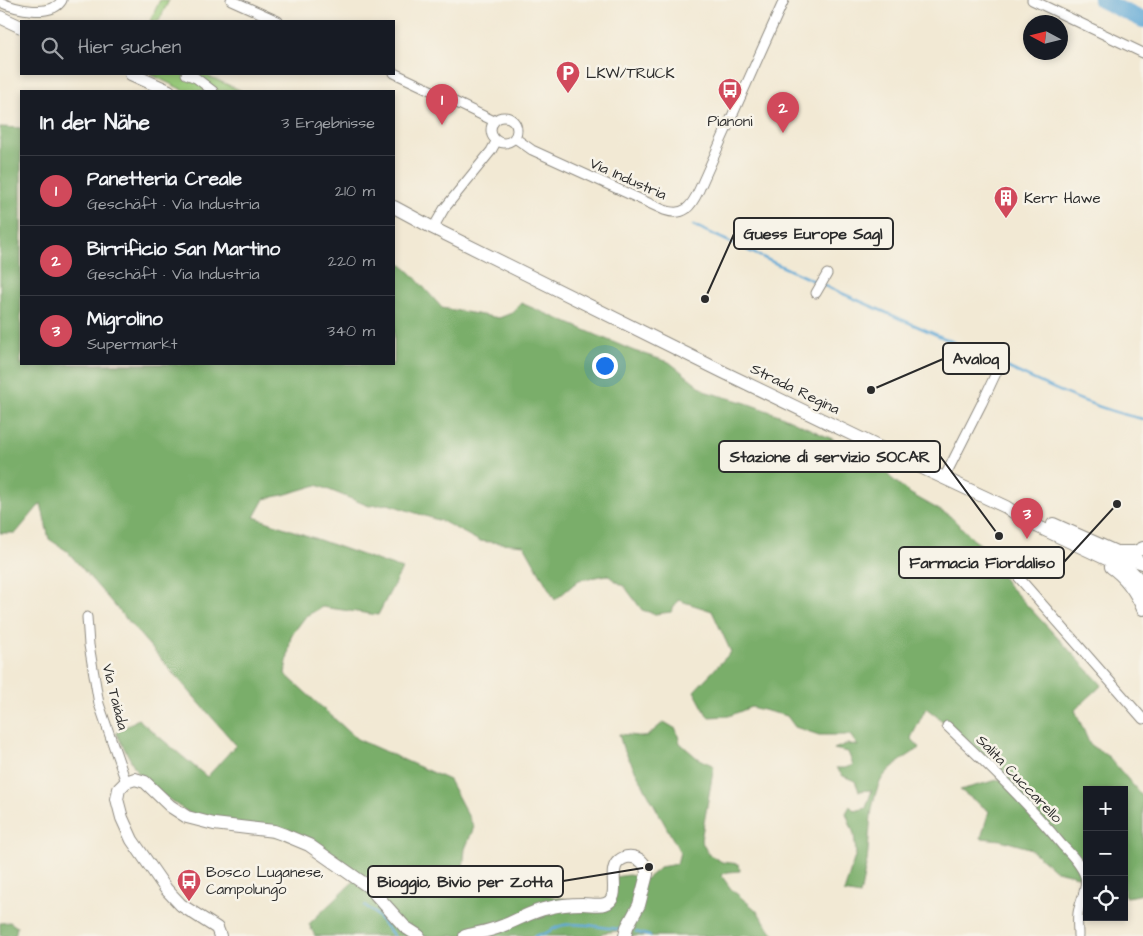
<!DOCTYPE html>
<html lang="de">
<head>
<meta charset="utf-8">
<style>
	body { margin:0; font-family:"Architects Daughter",sans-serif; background:#242831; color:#f1f3f6 }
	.controls { position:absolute; right:15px; bottom:15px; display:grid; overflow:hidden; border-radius:0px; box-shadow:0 2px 8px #0003 }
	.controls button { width:45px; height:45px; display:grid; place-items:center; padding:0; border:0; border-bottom:1px solid #363941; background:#171b24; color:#f1f3f6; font:25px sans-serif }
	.compass { position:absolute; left:1023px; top:15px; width:45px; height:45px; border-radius:50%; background:#171b24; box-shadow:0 2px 8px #0003; rotate:277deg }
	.you { position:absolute; left:604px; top:365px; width:18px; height:18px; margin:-12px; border:4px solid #fff; border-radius:50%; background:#1a73e8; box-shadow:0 0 0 8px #1a73e833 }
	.badge { display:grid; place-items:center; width:32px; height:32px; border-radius:50%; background:#d1495b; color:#fff; font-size:16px; font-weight:700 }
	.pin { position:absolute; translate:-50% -41px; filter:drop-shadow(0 1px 2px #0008) }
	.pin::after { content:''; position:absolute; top:26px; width:18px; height:15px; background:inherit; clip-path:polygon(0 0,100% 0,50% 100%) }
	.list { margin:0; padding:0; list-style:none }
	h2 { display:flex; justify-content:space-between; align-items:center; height:65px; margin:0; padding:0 20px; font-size:21px }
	h2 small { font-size:16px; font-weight:400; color:#9ea1a6 }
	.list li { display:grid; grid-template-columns:32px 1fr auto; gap:15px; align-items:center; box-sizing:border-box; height:70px; padding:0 20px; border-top:1px solid #363941 }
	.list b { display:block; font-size:19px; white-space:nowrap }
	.list p { margin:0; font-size:16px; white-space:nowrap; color:#9ea1a6 }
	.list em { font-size:16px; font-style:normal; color:#9ea1a6 }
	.icon { flex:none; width:28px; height:28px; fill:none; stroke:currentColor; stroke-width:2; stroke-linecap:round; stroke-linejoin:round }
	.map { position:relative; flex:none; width:1143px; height:936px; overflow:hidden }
	.search { position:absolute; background:#171b24; box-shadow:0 2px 8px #0003; left:20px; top:20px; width:375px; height:55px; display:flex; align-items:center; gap:12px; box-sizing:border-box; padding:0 18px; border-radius:0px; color:#9ea1a6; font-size:19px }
	.panel { position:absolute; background:#171b24; box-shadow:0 2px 8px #0003; left:20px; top:90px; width:375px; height:275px; border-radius:0px }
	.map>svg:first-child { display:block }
</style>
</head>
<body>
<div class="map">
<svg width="1143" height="936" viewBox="0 0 1143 936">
	<rect width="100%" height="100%" fill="#f7f3e8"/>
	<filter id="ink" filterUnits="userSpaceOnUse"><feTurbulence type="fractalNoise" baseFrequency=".02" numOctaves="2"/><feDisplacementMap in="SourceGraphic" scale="10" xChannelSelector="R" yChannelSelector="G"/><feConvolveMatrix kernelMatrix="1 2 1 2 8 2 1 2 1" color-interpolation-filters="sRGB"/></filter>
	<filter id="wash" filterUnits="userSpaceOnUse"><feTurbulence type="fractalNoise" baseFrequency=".0096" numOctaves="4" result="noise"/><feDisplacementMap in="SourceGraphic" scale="20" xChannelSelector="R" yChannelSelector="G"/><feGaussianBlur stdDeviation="1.12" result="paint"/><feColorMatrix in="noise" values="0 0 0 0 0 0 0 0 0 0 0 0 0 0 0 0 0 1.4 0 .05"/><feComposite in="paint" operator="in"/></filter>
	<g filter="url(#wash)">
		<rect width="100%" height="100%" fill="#f2e9d4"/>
		<g fill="#99ca7a" stroke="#627a52">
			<polygon points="160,0 169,0 159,21 150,21"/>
			<polygon points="150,74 203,74 242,91 185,91"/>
		</g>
		<g fill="#7aae6a" stroke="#526c4a">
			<path d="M0,127L21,128V364H394V258L411,273L442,308L499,318L512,313L521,303L634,351L669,362L707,392L746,403L779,415L872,457L891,478L911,494L950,516L974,540L989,550L997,570L1008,585L1102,685L1075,710L1090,745L1109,757L1143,797V894L1127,897L1124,895V790H1087V878L1056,871L1029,848L1001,840L981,838L989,811L960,790L1001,779L959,734L926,708L911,738L920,748C909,755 891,766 883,777C869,798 870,836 867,861C865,872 862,884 860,895L844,892L856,853L854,834L846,813L850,806L855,811L866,808L872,790L859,791L855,781L843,776L836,768H845L853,765L848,752L834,749L847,744L858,746L850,735H819L795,727L787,716L751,707L729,716L708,717L694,691L731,652L712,611L678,600L671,612L655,614L642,610L625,587L607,575L579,580L555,600L524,545L479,541L444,522L388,504L369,506L317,485L283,495L264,499L254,517L402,569L378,615L322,607L306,616L291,636L285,674L357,739L449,780L474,827L465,849L463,869L526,890L585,904H605L614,877L629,875L646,879L656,871L660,867L677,864L680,852L623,748L619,734L646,737L664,722L676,729L680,743L696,757L714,766L701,840L708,854L722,862L739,864L740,871L728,872L721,875L731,889L756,910L775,936H625V930L602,933L600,936H315L309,924L356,879L297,840L202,822L142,781L116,733L138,719L207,777L236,745L67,551L49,539L41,503L16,533H0Z"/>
			<polygon points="10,922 17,927 15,936 0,936 0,923"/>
		</g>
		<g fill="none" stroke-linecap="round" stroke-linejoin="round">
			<g stroke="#5ea8d6" stroke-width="2.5">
				<polyline points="693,225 818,283"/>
				<polyline points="823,285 985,356 997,363"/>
				<path d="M1004,366C1049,386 1094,409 1143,419"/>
				<polyline points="365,906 373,911 394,936"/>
				<polyline points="636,932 650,936"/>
				<path d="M534,936C538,935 542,934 546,933C552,930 557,926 564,925C582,922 601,928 619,929"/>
			</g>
			<polyline stroke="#5ea8d6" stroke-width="16" points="1101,0 1143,20"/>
		</g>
	</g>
	<g filter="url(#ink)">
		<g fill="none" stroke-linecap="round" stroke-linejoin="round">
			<defs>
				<g id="street">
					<polyline points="231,0 278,21"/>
					<polyline points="1032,0 1143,53"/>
					<path d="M0,2C15,9 52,18 62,0"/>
					<polyline points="394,73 428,89 494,121"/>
					<polyline points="186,74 196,78 213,91"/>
					<circle cx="504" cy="130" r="13"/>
					<path d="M515,138L532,150L664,210C684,217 691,207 699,190L784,0"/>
					<polyline points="433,228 444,209 491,151 496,142"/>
					<polyline points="816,293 827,274"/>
					<polyline points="944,478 982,403 1004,356"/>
					<polyline points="1013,571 1143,719"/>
					<polyline points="87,617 89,645 99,704 126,782"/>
					<path d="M947,726C987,764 1027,802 1062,845C1070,853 1081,864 1085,876C1088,889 1080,901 1078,913C1077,920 1078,929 1078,936"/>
				</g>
				<g id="secondary">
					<polyline points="0,17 21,27"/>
					<polyline points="131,74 169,91"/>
					<polyline points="394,207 433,228 723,372 897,456 1006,507 1028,522 1130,570 1137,577 1143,590"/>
					<polyline points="1053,524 1134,560 1143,563"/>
					<polyline points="1119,552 1135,552 1143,548"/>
					<path d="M1111,567C1127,578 1136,592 1143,609"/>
					<polyline points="220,936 217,928 181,905 166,889 132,840 122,818 117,799 119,789 126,782 135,779 145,782 170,806 187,817 214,824 274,831 285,835 309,845 369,887 405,927 419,936"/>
					<path d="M465,936C477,933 490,931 502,926C518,920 532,911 548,908C559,905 571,904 582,904C590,904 598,906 605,904C622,899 608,874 617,863C628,850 647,859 647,874L639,905L627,927L625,936"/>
				</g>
			</defs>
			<use href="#street" stroke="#8e8a80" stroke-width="11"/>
			<use href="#secondary" stroke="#8e8a80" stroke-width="14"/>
			<use href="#street" stroke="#fff" stroke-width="9"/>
			<use href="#secondary" stroke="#fff" stroke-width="12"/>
		</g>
	</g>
	<defs>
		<symbol id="parking-pin" viewBox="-11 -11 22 30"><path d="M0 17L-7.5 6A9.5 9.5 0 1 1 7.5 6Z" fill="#d1495b" stroke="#f7f3e8"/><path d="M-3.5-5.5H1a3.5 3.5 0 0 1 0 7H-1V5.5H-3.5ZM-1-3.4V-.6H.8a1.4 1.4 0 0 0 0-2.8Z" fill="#fff"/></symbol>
		<symbol id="bus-pin" viewBox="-11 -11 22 30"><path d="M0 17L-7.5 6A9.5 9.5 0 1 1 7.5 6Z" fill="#d1495b" stroke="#f7f3e8"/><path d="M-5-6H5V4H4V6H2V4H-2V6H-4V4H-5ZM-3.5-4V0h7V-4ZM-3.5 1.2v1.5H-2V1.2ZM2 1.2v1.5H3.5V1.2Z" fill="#fff"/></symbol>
		<symbol id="building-pin" viewBox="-11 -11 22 30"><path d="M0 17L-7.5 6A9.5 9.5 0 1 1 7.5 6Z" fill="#d1495b" stroke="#f7f3e8"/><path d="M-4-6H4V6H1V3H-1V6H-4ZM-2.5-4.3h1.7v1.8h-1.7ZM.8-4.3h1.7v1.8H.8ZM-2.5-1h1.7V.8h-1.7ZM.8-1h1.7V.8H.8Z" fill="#fff"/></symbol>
	</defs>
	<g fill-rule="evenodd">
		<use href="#parking-pin" x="554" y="59" width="28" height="38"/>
		<use href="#bus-pin" x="716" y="76" width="28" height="38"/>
		<use href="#building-pin" x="992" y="184" width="28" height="38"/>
		<use href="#bus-pin" x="175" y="867" width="28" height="38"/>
	</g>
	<g text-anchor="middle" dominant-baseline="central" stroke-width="5" stroke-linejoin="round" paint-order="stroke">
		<g font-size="15" fill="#2b2b2b" stroke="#f7f3e8" text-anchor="start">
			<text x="586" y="73">LKW/TRUCK</text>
			<text x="730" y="121" text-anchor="middle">Pianoni</text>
			<text x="1024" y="198">Kerr Hawe</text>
			<text x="206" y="872">Bosco Luganese,<tspan x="206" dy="17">Campolungo</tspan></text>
		</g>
		<g font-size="15" fill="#2b2b2b" stroke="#f7f3e8">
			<text transform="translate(628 179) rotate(24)">Via Industria</text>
			<text transform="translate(795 389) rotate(26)">Strada Regina</text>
			<text transform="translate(115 697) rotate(76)">Via Taiáda</text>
			<text transform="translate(1019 779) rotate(46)">Salita Cuccarello</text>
		</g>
	</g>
	<path fill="none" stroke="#2b2b2b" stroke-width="2" d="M705 299L734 234M871 390L943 359M999 536L940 456M1117 504L1064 562M649 867L563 881"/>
	<g fill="#2b2b2b" stroke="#f7f3e8" stroke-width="2">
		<circle cx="705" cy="299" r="5"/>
		<circle cx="871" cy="390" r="5"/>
		<circle cx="999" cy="536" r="5"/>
		<circle cx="1117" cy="504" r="5"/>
		<circle cx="649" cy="867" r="5"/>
	</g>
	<g fill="#f7f3e8" stroke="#2b2b2b" stroke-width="2">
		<rect x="734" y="218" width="159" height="31" rx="5"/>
		<rect x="943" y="343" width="66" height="31" rx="5"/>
		<rect x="719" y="441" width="221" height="31" rx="5"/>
		<rect x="899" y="547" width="165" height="31" rx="5"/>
		<rect x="368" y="866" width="195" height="31" rx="5"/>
	</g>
	<g font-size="16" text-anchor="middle" font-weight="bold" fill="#2b2b2b">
		<text x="813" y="239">Guess Europe Sagl</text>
		<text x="976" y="364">Avaloq</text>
		<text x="830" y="462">Stazione di servizio SOCAR</text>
		<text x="982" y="568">Farmacia Fiordaliso</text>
		<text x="465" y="887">Bioggio, Bivio per Zotta</text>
	</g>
</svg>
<div class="controls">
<button>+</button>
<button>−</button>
<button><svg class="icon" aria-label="locate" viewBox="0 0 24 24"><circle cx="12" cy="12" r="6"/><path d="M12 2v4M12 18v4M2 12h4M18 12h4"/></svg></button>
</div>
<svg class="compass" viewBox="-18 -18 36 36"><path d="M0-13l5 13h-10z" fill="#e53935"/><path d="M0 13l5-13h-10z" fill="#9ea1a6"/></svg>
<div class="you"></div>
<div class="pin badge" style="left:442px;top:125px">1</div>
<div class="pin badge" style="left:783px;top:133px">2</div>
<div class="pin badge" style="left:1027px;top:539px">3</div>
<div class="search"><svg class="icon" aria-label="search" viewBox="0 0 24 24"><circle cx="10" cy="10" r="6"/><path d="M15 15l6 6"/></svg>Hier suchen</div>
<section class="panel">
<h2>In der Nähe<small>3 Ergebnisse</small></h2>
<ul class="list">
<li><span class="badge">1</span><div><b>Panetteria Creale</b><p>Geschäft · Via Industria</p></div><em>210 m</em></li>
<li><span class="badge">2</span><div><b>Birrificio San Martino</b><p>Geschäft · Via Industria</p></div><em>220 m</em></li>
<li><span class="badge">3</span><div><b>Migrolino</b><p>Supermarkt</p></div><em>340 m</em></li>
</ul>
</section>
</div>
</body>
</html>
